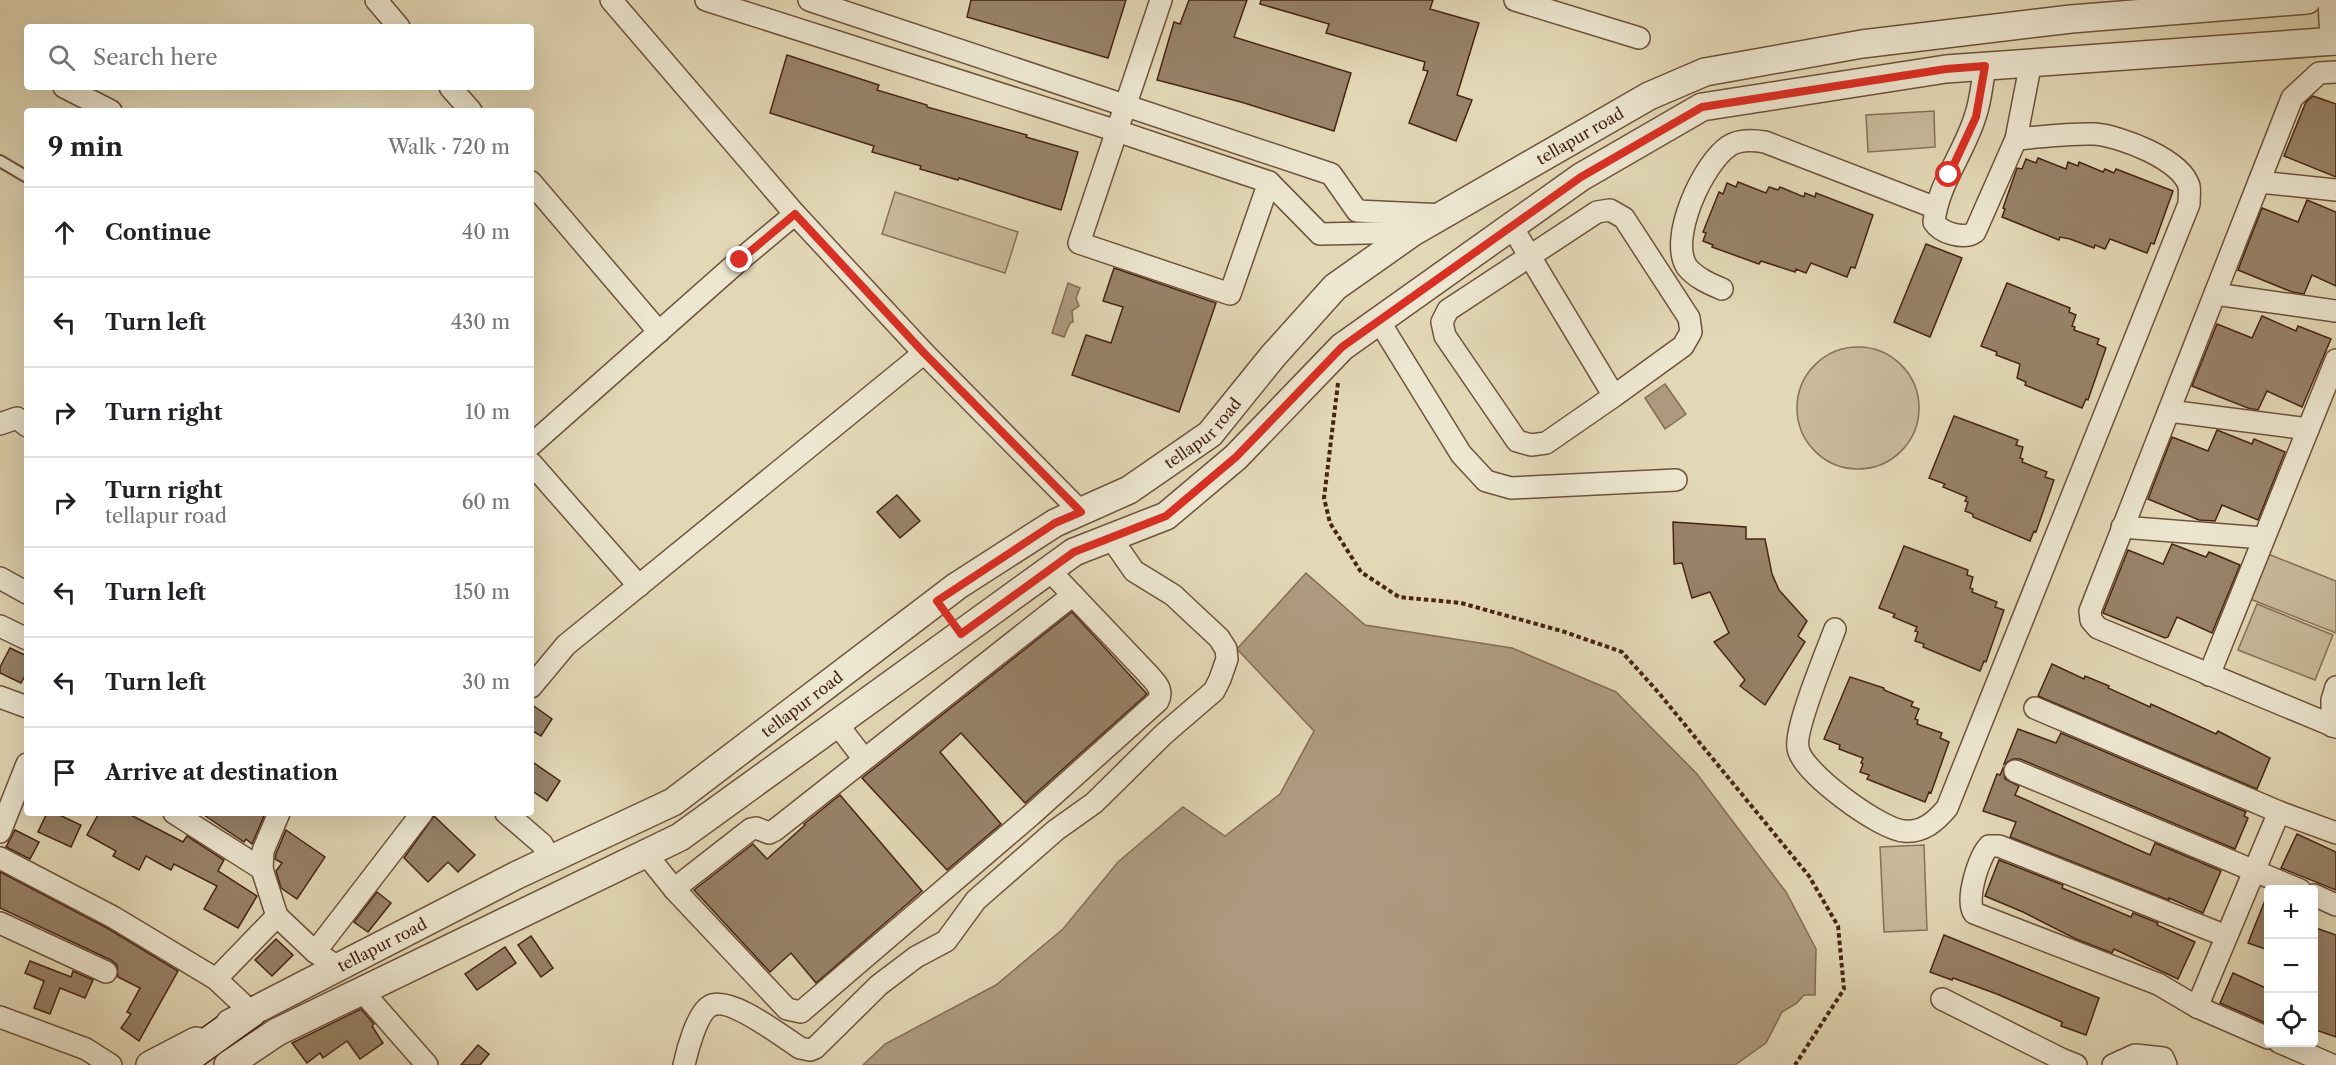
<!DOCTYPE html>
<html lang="en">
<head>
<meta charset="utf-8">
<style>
	body { margin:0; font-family:"Libre Caslon Text",serif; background:#f6f6f6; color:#202124 }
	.controls { position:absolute; right:18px; bottom:18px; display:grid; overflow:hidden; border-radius:6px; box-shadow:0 6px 24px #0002 }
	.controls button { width:54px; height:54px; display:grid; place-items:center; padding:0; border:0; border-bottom:2px solid #e0e0e0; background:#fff; color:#202124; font:30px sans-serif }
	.stop { position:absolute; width:18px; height:18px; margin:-14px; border:4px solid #d93025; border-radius:50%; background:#fff }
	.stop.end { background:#d93025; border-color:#fff; box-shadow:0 2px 6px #0008 }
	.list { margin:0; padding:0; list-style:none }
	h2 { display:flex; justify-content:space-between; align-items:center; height:78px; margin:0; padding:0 24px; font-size:26px }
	h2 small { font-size:20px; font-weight:400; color:#757577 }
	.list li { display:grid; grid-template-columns:39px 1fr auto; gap:18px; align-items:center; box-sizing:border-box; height:90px; padding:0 24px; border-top:2px solid #e0e0e0 }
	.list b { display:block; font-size:22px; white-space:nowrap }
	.list p { margin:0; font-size:20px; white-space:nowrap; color:#757577 }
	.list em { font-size:20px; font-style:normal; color:#757577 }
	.icon { flex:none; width:33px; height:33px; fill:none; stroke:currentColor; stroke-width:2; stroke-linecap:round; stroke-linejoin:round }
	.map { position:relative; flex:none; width:2336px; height:1065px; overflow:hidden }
	.search { position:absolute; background:#fff; box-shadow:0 6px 24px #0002; left:24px; top:24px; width:510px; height:66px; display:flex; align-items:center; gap:15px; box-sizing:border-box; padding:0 21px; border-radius:6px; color:#757577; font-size:22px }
	.panel { position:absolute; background:#fff; box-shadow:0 6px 24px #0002; left:24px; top:108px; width:510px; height:708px; border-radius:6px }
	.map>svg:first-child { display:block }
</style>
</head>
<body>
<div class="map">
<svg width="2336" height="1065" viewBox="0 0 2336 1065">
	<rect width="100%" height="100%" fill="#e3d8b6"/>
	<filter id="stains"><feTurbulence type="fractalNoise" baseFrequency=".00333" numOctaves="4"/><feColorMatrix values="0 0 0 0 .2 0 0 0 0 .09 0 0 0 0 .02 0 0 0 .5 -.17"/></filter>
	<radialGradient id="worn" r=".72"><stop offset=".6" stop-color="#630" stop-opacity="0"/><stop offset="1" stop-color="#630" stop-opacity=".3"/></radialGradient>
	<g fill="#c8ba9a" stroke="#887057" stroke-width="1.5">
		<polygon points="1934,111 1935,147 1868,152 1866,115"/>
		<polygon points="895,192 1018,232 1005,273 882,234"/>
		<circle cx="1858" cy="408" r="61"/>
		<polygon points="2268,554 2336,581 2336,633 2250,599"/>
		<polygon points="2257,604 2333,635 2315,680 2238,650"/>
		<polygon points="1924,845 1927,930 1884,932 1880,847"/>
	</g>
	<g fill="#ae9b7f" stroke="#856c54" stroke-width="1.5">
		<polygon points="1068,283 1080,288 1076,298 1079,306 1072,311 1073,322 1070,323 1064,337 1052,333"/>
		<polygon points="1665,384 1686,414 1665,429 1645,398"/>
		<polygon points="1306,573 1365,625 1512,648 1616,692 1697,774 1786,892 1816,949 1815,995 1804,995 1797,1003 1782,1012 1766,1043 1735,1065 863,1065 885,1044 996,985 1063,929 1118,862 1183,807 1225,836 1280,794 1314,731 1237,649"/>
	</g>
	<g fill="#988268" stroke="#472514" stroke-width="1.5">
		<polygon points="971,0 1126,0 1108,58 967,17"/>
		<polygon points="1189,0 1247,0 1234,37 1351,73 1334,131 1241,102 1157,80 1174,22 1180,24"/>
		<polygon points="1261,0 1433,0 1430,9 1479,23 1457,95 1472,100 1456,141 1409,123 1428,71 1423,70 1425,62 1326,33 1329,24 1260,4"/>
		<polygon points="787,55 879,85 877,90 927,105 927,107 1027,135 1026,137 1078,152 1061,210 959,178 958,180 920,169 921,166 872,152 874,146 770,113"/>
		<polygon points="2313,96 2336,104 2336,177 2284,156 2306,102"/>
		<polygon points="2038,158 2066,169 2068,162 2078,166 2079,162 2103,172 2105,169 2114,173 2116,169 2173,191 2154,244 2151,243 2147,253 2110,239 2105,249 2095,245 2094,248 2070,239 2060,237 2059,240 2002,217 2005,209 2003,208 2017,168 2022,169 2026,159 2036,163"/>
		<polygon points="1738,182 1766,193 1769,187 1778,190 1780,187 1804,197 1805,193 1815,197 1816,193 1873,215 1855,268 1851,267 1847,277 1811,263 1806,273 1796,269 1795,272 1761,261 1759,264 1712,247 1713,245 1703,241 1706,233 1703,232 1719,192 1723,194 1727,183 1736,187"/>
		<polygon points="2307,200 2336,212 2336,286 2312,275 2304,294 2292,292 2238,270 2262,208 2298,222"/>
		<polygon points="1926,244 1962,258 1930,337 1894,322"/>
		<polygon points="1114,268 1216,303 1179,412 1072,375 1086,335 1111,343 1123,307 1103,301"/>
		<polygon points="2007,283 2070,308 2069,312 2076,315 2072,326 2075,327 2074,330 2099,339 2097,344 2106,348 2088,400 2086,399 2082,408 2025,385 2026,382 2017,378 2020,364 1996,355 1997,352 1981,346"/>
		<polygon points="2262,316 2296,331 2298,326 2331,339 2302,407 2267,391 2258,410 2248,408 2192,386 2217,324 2252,338"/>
		<polygon points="1954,416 2018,440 2016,445 2023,447 2020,458 2023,459 2022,462 2047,472 2045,477 2054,480 2036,532 2034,531 2030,541 1973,517 1973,514 1965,511 1968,502 1965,501 1967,497 1943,487 1945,484 1929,478"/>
		<polygon points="2217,430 2252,444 2254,439 2285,452 2258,520 2222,505 2215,521 2199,520 2148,499 2172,437 2208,451"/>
		<polygon points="897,495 920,521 900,538 877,512"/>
		<polygon points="1673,522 1746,527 1746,539 1765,539 1772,574 1779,590 1807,621 1798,636 1805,642 1765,705 1740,686 1745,680 1714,642 1729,633 1710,592 1692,598 1682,563 1674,564"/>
		<polygon points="2172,544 2206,557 2209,552 2240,565 2212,633 2177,617 2168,637 2165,638 2103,613 2128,550 2163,564"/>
		<polygon points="1904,546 1968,570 1967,575 1973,577 1970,588 1973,589 1972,592 1997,602 1995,607 2004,610 1986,662 1984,661 1980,671 1923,647 1924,644 1915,641 1918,632 1915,631 1917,627 1893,617 1895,614 1879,608"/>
		<polygon points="1072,612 1147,694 1025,803 961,733 940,752 1001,824 947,870 862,778"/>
		<polygon points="10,648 27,656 27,672 21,683 0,673 0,667"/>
		<polygon points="2052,664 2084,679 2085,676 2109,686 2108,688 2150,707 2151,704 2216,734 2218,731 2270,758 2257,789 2038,696"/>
		<polygon points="1850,677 1884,688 1884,690 1913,702 1911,706 1919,709 1915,719 1918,720 1917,724 1942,733 1940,738 1949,742 1931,793 1929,792 1925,802 1867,779 1869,775 1860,772 1863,764 1861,763 1863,758 1839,749 1840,745 1824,739"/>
		<polygon points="531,704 552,719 541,736 531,730"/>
		<polygon points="2018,729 2056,743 2061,733 2246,812 2244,816 2248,818 2235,849 2020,759 2013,759 2004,764"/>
		<polygon points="531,761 560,781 547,801 531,790"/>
		<polygon points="2003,768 2005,779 2019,786 2015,795 2150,855 2155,843 2221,871 2203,913 2169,898 2169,900 2010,837 2016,822 1983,811 1997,774 2000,775"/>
		<polygon points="840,795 922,891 816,983 791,953 770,972 694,890 753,844 767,859 805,825 804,824"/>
		<polygon points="47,813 55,813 81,825 71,847 38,832"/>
		<polygon points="99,813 127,813 183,842 187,836 224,860 218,871 257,896 238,928 204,909 217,886 174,864 171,870 146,856 139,870 113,856 116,851 87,835"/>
		<polygon points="201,813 258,813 264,816 252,844 246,839 244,842"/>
		<polygon points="434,816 475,855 458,872 448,862 428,882 404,858"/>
		<polygon points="15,830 39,842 30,859 6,847"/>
		<polygon points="286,830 325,857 297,899 281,888 276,871 282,863 275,859 276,854"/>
		<polygon points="2297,834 2336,852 2336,890 2281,868"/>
		<polygon points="1999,860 2063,885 2062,888 2131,917 2133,913 2158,923 2157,925 2195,942 2178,979 2114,949 2112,953 2076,939 2023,912 1985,896"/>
		<polygon points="0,872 107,928 178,971 139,1041 121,1028 131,1014 127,1012 140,988 118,977 117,965 111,960 0,908"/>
		<polygon points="377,892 391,903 368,932 354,922"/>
		<polygon points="2268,893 2268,950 2248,943"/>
		<polygon points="2313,927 2336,935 2336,1037 2313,1029"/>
		<polygon points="1944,935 2099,998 2086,1035 2061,1026 2062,1022 1997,994 1953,978 1952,980 1930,972"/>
		<polygon points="531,936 553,968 541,977 518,945"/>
		<polygon points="276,939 293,955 272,976 255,960"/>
		<polygon points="505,947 516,963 477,990 465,974"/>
		<polygon points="30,961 71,977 73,971 93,980 85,998 60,988 50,1014 34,1008 44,981 25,973"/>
		<polygon points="2233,973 2268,989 2268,1024 2220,1003"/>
		<polygon points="361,1009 374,1024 372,1026 383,1043 360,1059 347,1041 323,1058 320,1053 307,1063 292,1043"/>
		<polygon points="478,1045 489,1054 480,1065 461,1065"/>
	</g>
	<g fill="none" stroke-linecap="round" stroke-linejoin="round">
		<defs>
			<polyline id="service" points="0,161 27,177"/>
			<g id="minor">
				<polyline points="376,0 399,27"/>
				<polyline points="611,0 795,214 924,353 1081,512"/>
				<polyline points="706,0 1117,131 1269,182 1320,234 1413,232"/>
				<polyline points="809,0 1331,174 1357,211 1445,215"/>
				<polyline points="1161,0 1079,243 1230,294 1269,182"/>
				<polyline points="1515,0 1639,38"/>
				<path d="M1985,66C1982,82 1981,101 1975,117C1964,153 1938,184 1934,222C1941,233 1964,240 1975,232L2016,139L2031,62"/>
				<polyline points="2336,72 2319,73 2292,98 2090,611 2091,620 2098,628 2336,727"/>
				<polyline points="64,87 111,111"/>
				<polyline points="450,87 471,111"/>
				<polyline points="531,182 659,332"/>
				<polyline points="2259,182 2336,190"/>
				<polyline points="1512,227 1529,255 1614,396 1546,443 1531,445 1517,441 1445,336 1442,322 1448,310 1597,212 1610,210 1624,218 1689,318 1691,332 1683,346 1614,396"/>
				<path d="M1722,289C1710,284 1696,278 1687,267C1668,239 1703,163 1729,146C1739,139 1753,140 1765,142L1936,208"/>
				<polyline points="2215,294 2336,311"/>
				<polyline points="1379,321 1461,454 1486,481 1511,488 1676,480"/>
				<polyline points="2169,411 2308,429"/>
				<polyline points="0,424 17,418 27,426"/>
				<polyline points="531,445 740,260 795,214"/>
				<polyline points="531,463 639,586"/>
				<polyline points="2122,527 2263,538"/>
				<polyline points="0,578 27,593"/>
				<polyline points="0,626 27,639"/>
				<path d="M1835,629C1827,651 1794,729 1798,748C1801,772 1881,830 1904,831C1923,833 1936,821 1947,808L2189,204C2189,199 2190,191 2189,186C2181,159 2120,136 2095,134C2069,133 2041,137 2016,139"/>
				<polyline points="2209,675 2336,360"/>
				<polyline points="531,687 566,645 924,353"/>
				<polyline points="0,697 27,707"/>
				<polyline points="2035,708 2279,812 2336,833"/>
				<polyline points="837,724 864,759"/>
				<polyline points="2332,726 2332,700 2336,687"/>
				<polyline points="2015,771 2300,890"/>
				<polyline points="174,813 262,869"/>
				<polyline points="279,813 263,851 262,869 277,916 315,952 338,967"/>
				<polyline points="506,813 542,844 550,860"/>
				<polyline points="0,832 27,764"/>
				<path d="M646,854L674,889L787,1009L801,1012L1030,816L1158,701C1164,689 1155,682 1147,673L1049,570"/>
				<polyline points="0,858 113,917 216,979 251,1012"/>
				<polyline points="674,889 751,829 756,828 769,833 775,830 1073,595"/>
				<polyline points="2314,895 2336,905"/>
				<polyline points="0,923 106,972"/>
				<path d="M2226,936L1999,846H1989C1979,857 1965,899 1974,913L2158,984L2197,1007L2268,1038"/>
				<polyline points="315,952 422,813"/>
				<polyline points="216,979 277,916"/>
				<polyline points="362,991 427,1065"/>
				<polyline points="1942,999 2061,1059 2076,1065"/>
				<polyline points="2197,1007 2279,812"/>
				<polyline points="0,1017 86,1049 111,1065"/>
				<polyline points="2279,1042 2332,1065"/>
				<path d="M684,1065C687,1051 697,1013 710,1006C729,995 783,1037 800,1048L810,1050L815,1048L879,985L916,957L946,941L976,900L1056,830L1094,803L1164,734L1214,691L1220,679L1227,659L1226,649L1219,638L1173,595L1134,571L1111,538"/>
				<polyline points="2113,1065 2135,1055 2163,1058 2166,1065"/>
			</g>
			<g id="tertiary">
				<polyline points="2332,0 2334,41"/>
				<path id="s1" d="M230,1023L517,875L673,802L957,586L1055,523L1129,490L1210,434L1273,356L1335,287L1413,232L1649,96L1705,72L1862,44L2071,19L2307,0"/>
				<polyline points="150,1065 196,1041"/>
				<polyline points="228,1065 277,1032 680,837 1074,552 1166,516 1236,457 1342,347 1581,177 1702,107 1946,69 2336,41"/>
			</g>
			<polyline id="secondary" points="177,1065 251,1012"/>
		</defs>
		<use href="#service" stroke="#6e523c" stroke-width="14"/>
		<use href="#minor" stroke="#6e523c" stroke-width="24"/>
		<use href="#tertiary" stroke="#6e523c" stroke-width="30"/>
		<use href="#secondary" stroke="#472514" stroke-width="33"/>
		<polyline stroke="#472514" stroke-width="4" stroke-dasharray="4.5 3" stroke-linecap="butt" points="1338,383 1324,498 1330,523 1361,572 1399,597 1461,603 1565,632 1622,652 1658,692 1809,876 1838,926 1844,989 1795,1065"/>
		<use href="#service" stroke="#ede6d0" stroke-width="10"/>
		<use href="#minor" stroke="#ede6d0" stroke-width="21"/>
		<use href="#tertiary" stroke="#ede6d0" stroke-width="27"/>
		<use href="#secondary" stroke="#ede6d0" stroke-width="30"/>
	</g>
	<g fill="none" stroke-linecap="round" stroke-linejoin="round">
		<polyline stroke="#d93025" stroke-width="8" points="740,260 795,214 924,353 1081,512 1055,523 937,601 961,634 1074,552 1166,516 1236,457 1342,347 1581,177 1702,107 1946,69 1985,66 1976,117 1949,175"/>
	</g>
	<g text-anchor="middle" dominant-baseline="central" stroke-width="6" stroke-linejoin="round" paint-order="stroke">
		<g font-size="16" fill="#472514" stroke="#ede6d0">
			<text stroke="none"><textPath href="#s1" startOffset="1629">tellapur road</textPath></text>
			<text stroke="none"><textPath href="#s1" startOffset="1143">tellapur road</textPath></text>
			<text stroke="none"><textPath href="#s1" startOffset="657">tellapur road</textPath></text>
			<text stroke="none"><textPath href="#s1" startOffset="171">tellapur road</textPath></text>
		</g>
	</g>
	<rect width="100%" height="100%" filter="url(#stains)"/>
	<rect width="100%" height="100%" fill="url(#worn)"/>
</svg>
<div class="controls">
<button>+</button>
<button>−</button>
<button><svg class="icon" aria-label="locate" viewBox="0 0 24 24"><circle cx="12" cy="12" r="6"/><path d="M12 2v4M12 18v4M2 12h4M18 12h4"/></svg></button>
</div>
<div class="stop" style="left:1949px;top:175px"></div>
<div class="stop end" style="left:740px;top:260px"></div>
<div class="search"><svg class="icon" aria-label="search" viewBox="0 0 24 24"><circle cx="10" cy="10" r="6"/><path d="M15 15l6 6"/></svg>Search here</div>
<section class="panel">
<h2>9 min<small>Walk · 720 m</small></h2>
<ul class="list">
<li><svg class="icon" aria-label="ahead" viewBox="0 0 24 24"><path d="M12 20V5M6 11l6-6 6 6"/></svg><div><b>Continue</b></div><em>40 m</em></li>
<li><svg class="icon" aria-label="left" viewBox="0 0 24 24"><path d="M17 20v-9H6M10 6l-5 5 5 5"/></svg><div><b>Turn left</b></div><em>430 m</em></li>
<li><svg class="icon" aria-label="right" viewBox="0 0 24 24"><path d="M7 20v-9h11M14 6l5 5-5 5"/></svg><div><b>Turn right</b></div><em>10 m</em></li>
<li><svg class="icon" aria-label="right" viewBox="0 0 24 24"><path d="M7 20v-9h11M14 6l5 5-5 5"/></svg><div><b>Turn right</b><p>tellapur road</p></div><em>60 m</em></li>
<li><svg class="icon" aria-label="left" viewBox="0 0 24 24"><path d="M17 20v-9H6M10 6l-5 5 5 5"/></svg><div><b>Turn left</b></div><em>150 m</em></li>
<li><svg class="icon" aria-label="left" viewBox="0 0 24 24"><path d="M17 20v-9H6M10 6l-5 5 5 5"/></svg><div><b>Turn left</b></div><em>30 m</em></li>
<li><svg class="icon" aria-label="arrive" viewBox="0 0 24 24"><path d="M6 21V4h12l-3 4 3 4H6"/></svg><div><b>Arrive at destination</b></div></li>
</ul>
</section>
</div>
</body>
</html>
